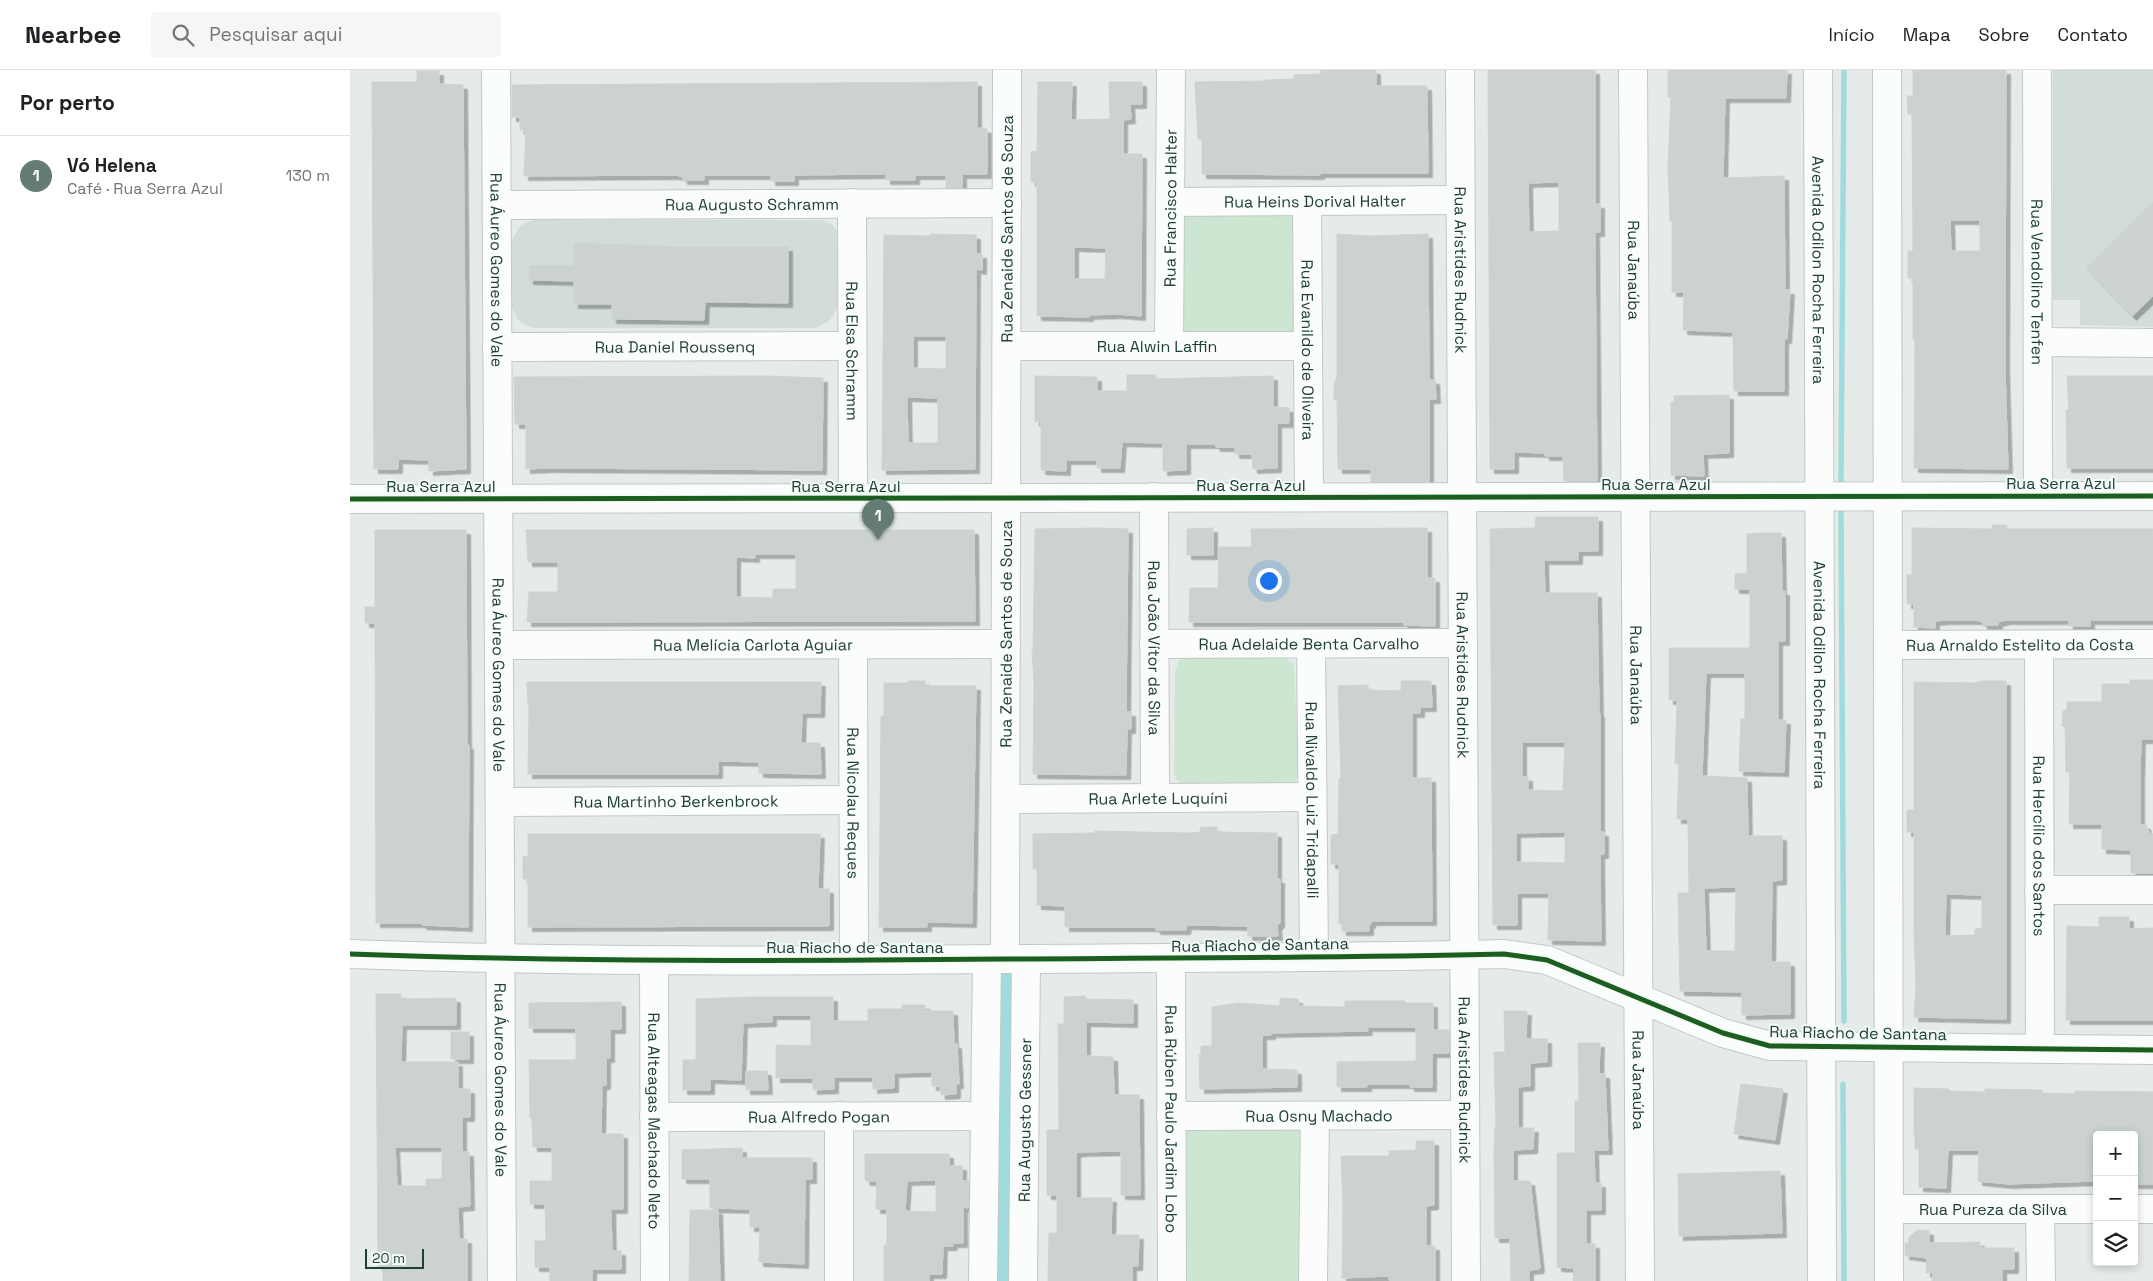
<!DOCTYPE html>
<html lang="pt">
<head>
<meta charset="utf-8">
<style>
	body { margin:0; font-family:"Space Grotesk",sans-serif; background:#f6f6f6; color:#202124 }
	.controls { position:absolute; right:15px; bottom:15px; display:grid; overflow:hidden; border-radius:5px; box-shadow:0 2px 8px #0003 }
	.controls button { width:45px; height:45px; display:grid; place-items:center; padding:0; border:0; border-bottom:1px solid #e0e0e0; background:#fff; color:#202124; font:25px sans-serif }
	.scale { position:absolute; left:15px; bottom:12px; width:59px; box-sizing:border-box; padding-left:5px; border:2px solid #1f4134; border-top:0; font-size:14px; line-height:18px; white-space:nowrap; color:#1f4134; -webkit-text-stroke:4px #f3faf5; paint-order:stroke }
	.you { position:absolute; left:918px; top:510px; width:18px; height:18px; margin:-12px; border:4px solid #fff; border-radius:50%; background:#1a73e8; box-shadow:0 0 0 8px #1a73e833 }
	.badge { display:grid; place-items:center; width:32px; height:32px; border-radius:50%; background:#647c73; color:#fff; font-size:16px; font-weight:700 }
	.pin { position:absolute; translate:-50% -41px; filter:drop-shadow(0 1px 2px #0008) }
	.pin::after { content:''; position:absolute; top:26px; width:18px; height:15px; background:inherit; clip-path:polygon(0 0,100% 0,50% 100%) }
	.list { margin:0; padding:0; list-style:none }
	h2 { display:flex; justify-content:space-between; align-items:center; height:65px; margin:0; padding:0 20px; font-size:21px }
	h2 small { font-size:16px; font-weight:400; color:#757577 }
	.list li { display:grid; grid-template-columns:32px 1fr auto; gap:15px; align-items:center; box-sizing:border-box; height:80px; padding:0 20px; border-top:1px solid #e0e0e0 }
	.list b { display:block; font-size:19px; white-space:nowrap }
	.list p { margin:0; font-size:16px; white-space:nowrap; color:#757577 }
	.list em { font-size:16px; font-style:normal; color:#757577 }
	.icon { flex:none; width:28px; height:28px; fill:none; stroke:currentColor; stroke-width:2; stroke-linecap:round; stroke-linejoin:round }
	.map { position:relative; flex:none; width:1803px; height:1211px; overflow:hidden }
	header { display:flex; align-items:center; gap:30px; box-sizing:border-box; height:70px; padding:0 25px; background:#fff; border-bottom:1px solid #e0e0e0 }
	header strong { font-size:24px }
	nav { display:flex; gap:28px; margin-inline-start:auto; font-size:18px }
	.search { width:350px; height:45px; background:#f6f6f6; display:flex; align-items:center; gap:12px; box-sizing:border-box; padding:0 18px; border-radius:5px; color:#757577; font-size:19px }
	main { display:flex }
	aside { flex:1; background:#fff }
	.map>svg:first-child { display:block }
</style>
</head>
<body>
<header>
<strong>Nearbee</strong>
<div class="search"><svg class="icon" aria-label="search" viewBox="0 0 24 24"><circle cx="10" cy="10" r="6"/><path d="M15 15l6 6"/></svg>Pesquisar aqui</div>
<nav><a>Início</a><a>Mapa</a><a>Sobre</a><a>Contato</a></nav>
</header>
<main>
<aside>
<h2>Por perto<small></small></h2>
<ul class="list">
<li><span class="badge">1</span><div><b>Vó Helena</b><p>Café · Rua Serra Azul</p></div><em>130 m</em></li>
</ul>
</aside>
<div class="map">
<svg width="1803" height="1211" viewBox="0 0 1803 1211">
	<defs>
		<filter id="shadow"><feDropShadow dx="4.5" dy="4.5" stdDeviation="0" flood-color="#0004"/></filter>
	</defs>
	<rect width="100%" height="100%" fill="#e5ebe8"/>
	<g fill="#d2ddd7">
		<polygon points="1703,0 1803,0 1803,257 1730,255 1730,230 1703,230"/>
		<polygon points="183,150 473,150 483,155 490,167 488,237 480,250 466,258 183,258 169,251 162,238 162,170 170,156"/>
	</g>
	<g fill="#cce6d1">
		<polygon points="833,143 945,143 949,264 832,264"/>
		<polygon points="838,586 934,587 944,594 949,705 942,716 832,716 826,709 824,701 825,603 829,591"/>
		<polygon points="836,1058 948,1058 952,1065 953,1211 829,1211 831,1070"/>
	</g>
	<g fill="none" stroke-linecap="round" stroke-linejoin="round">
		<g stroke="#a0dcde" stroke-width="5.5">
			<polyline points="1491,412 1494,0"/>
			<polyline points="1491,440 1494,951"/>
			<polyline points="1493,1014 1494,1211"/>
		</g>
		<polyline stroke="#a0dcde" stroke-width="35" points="652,1211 658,899"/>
	</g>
	<g fill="#cbd2cf" stroke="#cdd4d0" fill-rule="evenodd" filter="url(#shadow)">
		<polygon points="971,0 1026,0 1026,16 1077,16 1078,103 970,103 970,105 852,104 852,69 848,69 845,12 915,11 915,10 944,9 944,5 971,4"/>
		<path d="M1138,0H1245V134H1250V162H1245L1247,411H1214L1213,386H1195V383L1164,382V399H1140ZM1209,112V161L1179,162L1178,113Z"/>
		<polygon points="1318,0 1437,0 1436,28 1375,28 1373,108 1434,106 1435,220 1440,220 1437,269 1434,269 1434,321 1384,321 1383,262 1333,260 1334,222 1322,222 1322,151 1320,151 1318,96 1321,27 1318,27"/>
		<path d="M1563,0H1656L1655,298L1658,399L1564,398L1565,270H1563V208H1558V181H1563L1562,44H1558L1557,26H1563ZM1600,150H1630V181H1601Z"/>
		<polygon points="67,1 89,1 89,14 113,15 116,399 79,401 79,390 48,389 48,399 24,399 22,12 67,12"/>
		<polygon points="627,12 627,58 637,59 637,104 612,104 612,118 596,118 596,105 565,105 565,110 536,110 536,104 444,105 444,111 421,111 421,105 354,105 354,110 333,110 333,107 326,105 174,106 176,60 170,60 170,47 162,47 162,15"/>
		<path d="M688,12H722L721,50L760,49L759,12H792V34H780L781,49L773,50V84H792L791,246L767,244L739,245V247L687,246V112H681V82L687,81ZM724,177L756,178L755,209H724Z"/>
		<polygon points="1803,132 1803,226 1782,246 1736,199"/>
		<path d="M580,164L626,165V184H632V200L626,199L625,399L532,400L534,165L580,166ZM563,266H596V299L563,298ZM557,327L588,328V373H558Z"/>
		<polygon points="987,164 1019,166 1078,164 1079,310 1085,310 1086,329 1079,329 1079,412 1021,412 1021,399 988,399 987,330 984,330 984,316 987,306"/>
		<polygon points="224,173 331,177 438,177 438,233 355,232 354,250 262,249 262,234 224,234 224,211 179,210 179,196 224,196"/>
		<polygon points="777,305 806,305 806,309 923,306 923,337 939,338 939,353 927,353 927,398 903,399 902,384 885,384 885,377 866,377 865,374 836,374 836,400 813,401 813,373 772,372 770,398 747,398 747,390 716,390 716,401 691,400 691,351 685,352 685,306 747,307 747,321 777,321"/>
		<polygon points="417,306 473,308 472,400 198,398 176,399 176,354 165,354 164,307"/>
		<polygon points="1717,306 1803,306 1803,398 1717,398 1716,340 1719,340"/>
		<polygon points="1379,325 1379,383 1353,384 1354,406 1321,405 1321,332 1324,332 1324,326"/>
		<path d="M1186,447H1248V481H1228V490H1194L1195,523H1247L1249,643H1250V762H1254V784H1250V792L1251,871L1198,870L1199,823H1167V855H1143L1140,459L1185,458ZM1172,672H1215L1213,721L1178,720V707H1172ZM1215,762V793L1166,792V763Z"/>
		<polygon points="1642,455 1657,455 1657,459 1803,459 1803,550 1740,550 1740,556 1719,556 1719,550 1656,550 1648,552 1648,555 1633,555 1633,552 1626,550 1594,550 1585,551 1585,558 1564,557 1564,534 1557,534 1557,505 1562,505 1562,458 1642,459"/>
		<polygon points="748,458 778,459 776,642 781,642 781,659 777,659 776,705 683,704 684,610 682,581 683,581 685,459"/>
		<polygon points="863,458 863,485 837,485 837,459"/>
		<polygon points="1077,458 1077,508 1085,508 1085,556 1054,555 1054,552 839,552 840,518 868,518 869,477 902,477 901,459"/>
		<polygon points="25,460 116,460 117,675 119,675 118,857 72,855 72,853 26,853 25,553 15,553 15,537 25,537"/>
		<path d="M176,460H624L625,551L177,552L179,522H208V492H178ZM405,484H446V519H423V528L386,527V487L405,488Z"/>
		<path d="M1408,463H1431L1432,521H1435V571H1428V650H1436L1434,702L1389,701L1391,649H1395V603H1356L1352,706L1397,708L1398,766H1432V810L1422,811L1421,892H1440V944L1392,945V922L1330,921L1328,823H1339L1338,749H1327L1329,694H1325L1327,630H1319V578H1400V519H1385V504L1397,503V464ZM1386,817L1385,881H1356L1354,818Z"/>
		<polygon points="1780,610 1803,610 1803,669 1791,669 1790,705 1790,755 1796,755 1797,761 1799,761 1799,764 1803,764 1803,803 1781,803 1781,780 1752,779 1752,754 1719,754 1720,702 1716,702 1715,656 1712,656 1713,641 1717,640 1717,632 1752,632 1752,614 1780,614"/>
		<polygon points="558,611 575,611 575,616 626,616 622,853 577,852 577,857 529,857 531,646 534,646 534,613 558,613"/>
		<polygon points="1051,611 1081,611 1082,637 1070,637 1070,643 1062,643 1062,708 1081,708 1082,851 1021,851 1021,854 1019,854 1019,861 992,861 992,854 989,854 989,794 981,794 981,765 988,764 989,709 991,709 988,616 1018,615 1018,620 1051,621"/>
		<path d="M1632,611H1656V949L1564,947L1566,916L1564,863V762H1557V740H1564V612L1624,613ZM1596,824L1632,825V858L1625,859V865L1595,866Z"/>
		<polygon points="177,612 471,612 470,643 452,643 451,673 470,673 471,704 409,703 409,692 368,691 368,704 178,704 179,635 178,635"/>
		<polygon points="851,757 867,757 867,762 927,763 927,809 930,809 930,853 927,856 928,866 898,866 898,856 837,855 836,860 806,860 806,857 715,857 715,836 687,835 687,799 683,799 683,764 745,763 745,761 840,763 850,762"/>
		<polygon points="178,764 470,764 468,819 479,819 479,856 178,857 178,809 173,809 173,786 178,787"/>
		<polygon points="1749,847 1779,847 1779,859 1803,858 1803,950 1716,950 1717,856 1749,857"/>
		<path d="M26,924H51V929L106,928V955H52L51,992H108V1019H120V1047H112V1082H119L120,1136L108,1137L109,1169H117V1211H33V1197H28ZM45,1077H92V1109H76V1116H47Z"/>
		<polygon points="735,926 735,929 783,930 783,953 736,952 736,986 763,987 764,1025 789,1025 790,1125 771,1125 771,1081 731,1082 726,1083 726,1128 762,1128 761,1165 789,1165 788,1196 782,1196 782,1211 698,1211 699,1163 707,1163 707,1125 697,1125 697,1060 709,1060 708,954 714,954 714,927"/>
		<polygon points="400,927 483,927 483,951 518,951 518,939 552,939 552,935 575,935 575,941 603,941 604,974 607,974 609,1014 606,1014 606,1024 591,1025 590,1016 582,1016 582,1002 544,1003 544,1018 523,1019 523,1007 484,1007 484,1019 463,1020 463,1008 426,1008 426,975 461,976 461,945 422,945 422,952 393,953 391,1010 360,1009 360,1020 333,1020 333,990 346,990 346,929"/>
		<polygon points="930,928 948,929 949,936 995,937 995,931 1055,931 1055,933 1083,933 1083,960 1099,960 1099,983 1082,983 1082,1017 1060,1017 1060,1014 1017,1014 1017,1017 987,1017 987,992 1066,991 1066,957 1017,957 1018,961 921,963 921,965 912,965 912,999 947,1000 947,1017 850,1019 849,984 851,985 851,976 862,976 862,937 889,933 930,936"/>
		<polygon points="271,932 271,959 260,959 260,988 256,988 256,1015 252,1015 251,1064 273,1064 273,1139 261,1139 262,1181 271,1181 271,1199 242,1199 242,1211 200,1211 200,1197 185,1197 185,1171 196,1171 195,1134 180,1134 180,1111 202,1111 202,1077 183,1077 182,1048 180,1048 179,990 226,990 226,958 179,958 179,933"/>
		<polygon points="1154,941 1177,941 1176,969 1197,969 1197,992 1180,993 1180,1016 1168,1017 1168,1058 1184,1058 1183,1079 1163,1080 1163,1111 1180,1111 1190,1197 1189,1199 1179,1200 1179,1211 1161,1211 1160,1168 1145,1168 1144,1082 1145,1058 1146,1058 1144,982 1155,982"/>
		<rect x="101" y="962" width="18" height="27"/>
		<polygon points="1228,973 1250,973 1249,1004 1255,1004 1258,1080 1244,1080 1245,1113 1251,1113 1251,1140 1236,1140 1236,1174 1245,1174 1245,1211 1223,1211 1224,1198 1207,1197 1207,1083 1225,1083 1225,1031 1229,1031"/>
		<polygon points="396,1001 417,1001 418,1020 396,1020"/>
		<polygon points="1391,1014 1433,1019 1425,1070 1384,1064"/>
		<polygon points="1564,1018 1599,1019 1599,1021 1635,1022 1635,1019 1692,1020 1692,1023 1725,1024 1725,1021 1803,1022 1803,1114 1784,1114 1784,1064 1753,1063 1753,1065 1747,1065 1747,1111 1658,1114 1628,1111 1629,1080 1598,1080 1596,1118 1569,1117 1569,1079 1565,1079 1565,1066 1564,1066"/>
		<polygon points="1066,1071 1084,1071 1084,1135 1076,1136 1076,1176 1085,1176 1085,1211 1047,1211 1039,1210 1039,1206 992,1208 993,1137 991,1086 1039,1086 1039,1081 1066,1080"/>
		<polygon points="392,1078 392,1088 462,1088 462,1109 455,1109 454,1194 409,1192 410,1157 400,1157 400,1139 360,1138 360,1109 332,1109 332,1080"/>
		<path d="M515,1084H599V1096H612V1111H619L618,1138L613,1137V1173H602L603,1176H593L592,1204H579V1211H534V1175H537V1139H526L527,1111H516L515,1108ZM586,1110V1142L555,1141L557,1111Z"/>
		<polygon points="1430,1101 1432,1163 1329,1166 1328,1104"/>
		<polygon points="340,1140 368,1140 370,1211 339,1211"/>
		<polygon points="1568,1160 1579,1161 1579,1173 1630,1172 1630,1178 1664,1178 1664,1199 1652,1199 1652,1211 1582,1211 1583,1202 1576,1203 1577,1188 1555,1185 1555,1173 1559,1173 1559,1167"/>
	</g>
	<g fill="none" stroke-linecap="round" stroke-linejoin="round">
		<defs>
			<g id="minor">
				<path id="s1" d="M146,0L152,1211"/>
				<path id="s2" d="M1110,0L1116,1211"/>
				<path id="s3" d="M1283,0L1290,1211"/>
				<path id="s4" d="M1468,0L1472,1211"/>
				<polyline points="1537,0 1539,1211"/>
				<path id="s5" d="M1687,0L1688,426"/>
				<path id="s6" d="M957,131L959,427"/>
				<path id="s7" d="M820,132L1110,130"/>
				<path id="s8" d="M502,133L503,428"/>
				<path id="s9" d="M147,135L657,133"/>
				<polyline points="1688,272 1803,273"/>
				<path id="s10" d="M657,276H958"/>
				<path id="s11" d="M819,276L821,0"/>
				<path id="s12" d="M147,277L502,276"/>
				<path id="s13" d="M804,427L805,728"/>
				<polyline points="0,429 1803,426"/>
				<path id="s14" d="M804,574L1113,573"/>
				<path id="s15" d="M961,574L964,887"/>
				<path id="s16" d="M149,575L656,574"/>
				<path id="s17" d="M503,575L504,890"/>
				<path id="s18" d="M1538,575L1803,574"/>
				<path id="s19" d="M1689,575L1690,979"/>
				<path id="s20" d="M656,729L962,727"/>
				<path id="s21" d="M150,732L503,730"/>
				<polyline points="1689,820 1803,820"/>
				<path d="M0,884C218,892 437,891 655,889C821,888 988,888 1154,884L1197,890L1373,963L1420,976L1803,980"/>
				<path id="s22" d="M821,888L822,1211"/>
				<path id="s23" d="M655,889L657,0"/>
				<path id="s24" d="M304,890L305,1211"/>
				<polyline points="489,1046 489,1211"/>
				<path id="s25" d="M821,1046L1115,1045"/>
				<path id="s26" d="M304,1047L635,1046"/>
				<path id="s27" d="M1539,1139H1747"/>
				<polyline points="1690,1139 1691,1211"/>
				<polyline points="1784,1139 1803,1139"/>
				<polyline points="633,1211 637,889"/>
				<path id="s28" d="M673,1211L676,889"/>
				<polyline points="963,1211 965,1046"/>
			</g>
		</defs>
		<use href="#minor" stroke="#c2c8c5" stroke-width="30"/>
		<use href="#minor" stroke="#fbfcfc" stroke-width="28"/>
		<defs>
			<g id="cycleway">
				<polyline points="0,429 1803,426"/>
				<path d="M0,884C218,892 437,891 655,889C821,888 988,888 1154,884L1197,890L1373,963L1420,976L1803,980"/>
			</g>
		</defs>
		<use href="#cycleway" stroke="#f3faf5" stroke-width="8"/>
		<use href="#cycleway" stroke="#1b5e20" stroke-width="5"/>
	</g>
	<g text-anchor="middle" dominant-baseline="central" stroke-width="4" stroke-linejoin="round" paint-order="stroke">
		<g font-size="16" fill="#1f4134" stroke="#f3faf5">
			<text stroke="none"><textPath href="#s7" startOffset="145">Rua Heins Dorival Halter</textPath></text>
			<text stroke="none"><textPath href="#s9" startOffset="255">Rua Augusto Schramm</textPath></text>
			<text stroke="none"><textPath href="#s11" startOffset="138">Rua Francisco Halter</textPath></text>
			<text stroke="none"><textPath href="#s23" startOffset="730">Rua Zenaide Santos de Souza</textPath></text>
			<text stroke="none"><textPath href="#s1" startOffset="200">Rua Áureo Gomes do Vale</textPath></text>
			<text stroke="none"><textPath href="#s2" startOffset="200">Rua Aristides Rudnick</textPath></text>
			<text stroke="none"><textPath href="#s3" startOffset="200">Rua Janaúba</textPath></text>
			<text stroke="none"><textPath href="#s4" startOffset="200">Avenida Odilon Rocha Ferreira</textPath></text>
			<text stroke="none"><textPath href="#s5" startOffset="212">Rua Vendolino Tenfen</textPath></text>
			<text stroke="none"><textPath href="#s10" startOffset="150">Rua Alwin Laffin</textPath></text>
			<text stroke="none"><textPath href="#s12" startOffset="178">Rua Daniel Roussenq</textPath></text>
			<text stroke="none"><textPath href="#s6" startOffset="149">Rua Evanildo de Oliveira</textPath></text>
			<text stroke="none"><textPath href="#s8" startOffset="148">Rua Elsa Schramm</textPath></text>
			<text x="1711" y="413">Rua Serra Azul</text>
			<text x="1306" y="414">Rua Serra Azul</text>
			<text x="901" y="415">Rua Serra Azul</text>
			<text x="91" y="416">Rua Serra Azul</text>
			<text x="496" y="416">Rua Serra Azul</text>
			<text stroke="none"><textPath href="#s23" startOffset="325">Rua Zenaide Santos de Souza</textPath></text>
			<text stroke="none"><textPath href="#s14" startOffset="155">Rua Adelaide Benta Carvalho</textPath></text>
			<text stroke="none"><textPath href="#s16" startOffset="254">Rua Melícia Carlota Aguiar</textPath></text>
			<text stroke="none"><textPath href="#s18" startOffset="132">Rua Arnaldo Estelito da Costa</textPath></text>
			<text stroke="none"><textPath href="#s13" startOffset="151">Rua João Vítor da Silva</textPath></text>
			<text stroke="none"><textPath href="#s1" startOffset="605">Rua Áureo Gomes do Vale</textPath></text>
			<text stroke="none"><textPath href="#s4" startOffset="605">Avenida Odilon Rocha Ferreira</textPath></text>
			<text stroke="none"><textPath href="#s2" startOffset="605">Rua Aristides Rudnick</textPath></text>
			<text stroke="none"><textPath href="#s3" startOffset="605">Rua Janaúba</textPath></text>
			<text stroke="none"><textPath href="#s20" startOffset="152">Rua Arlete Luquíni</textPath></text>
			<text stroke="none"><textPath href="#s21" startOffset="176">Rua Martinho Berkenbrock</textPath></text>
			<text stroke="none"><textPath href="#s15" startOffset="156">Rua Nivaldo Luiz Tridapalli</textPath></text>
			<text stroke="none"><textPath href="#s17" startOffset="158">Rua Nicolau Reques</textPath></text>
			<text stroke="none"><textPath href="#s19" startOffset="201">Rua Hercílio dos Santos</textPath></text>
			<text transform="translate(910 875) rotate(-1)">Rua Riacho de Santana</text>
			<text x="505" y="877">Rua Riacho de Santana</text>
			<text transform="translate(1508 963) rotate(1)">Rua Riacho de Santana</text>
			<text stroke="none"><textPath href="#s1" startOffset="1010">Rua Áureo Gomes do Vale</textPath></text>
			<text stroke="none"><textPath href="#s2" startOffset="1010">Rua Aristides Rudnick</textPath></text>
			<text stroke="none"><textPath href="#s3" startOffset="1010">Rua Janaúba</textPath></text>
			<text stroke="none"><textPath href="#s26" startOffset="165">Rua Alfredo Pogan</textPath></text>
			<text stroke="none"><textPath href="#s25" startOffset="148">Rua Osny Machado</textPath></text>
			<text stroke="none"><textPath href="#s28" startOffset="161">Rua Augusto Gessner</textPath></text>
			<text stroke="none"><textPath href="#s22" startOffset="161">Rua Rúben Paulo Jardim Lobo</textPath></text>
			<text stroke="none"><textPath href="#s24" startOffset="161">Rua Alteagas Machado Neto</textPath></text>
			<text stroke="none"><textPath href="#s27" startOffset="104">Rua Pureza da Silva</textPath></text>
		</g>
	</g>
</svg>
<div class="controls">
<button>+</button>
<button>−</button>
<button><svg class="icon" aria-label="layers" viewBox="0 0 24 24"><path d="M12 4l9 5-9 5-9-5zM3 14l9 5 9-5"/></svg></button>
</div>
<div class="scale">20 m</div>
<div class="you"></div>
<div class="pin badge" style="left:528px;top:470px">1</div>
</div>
</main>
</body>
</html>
